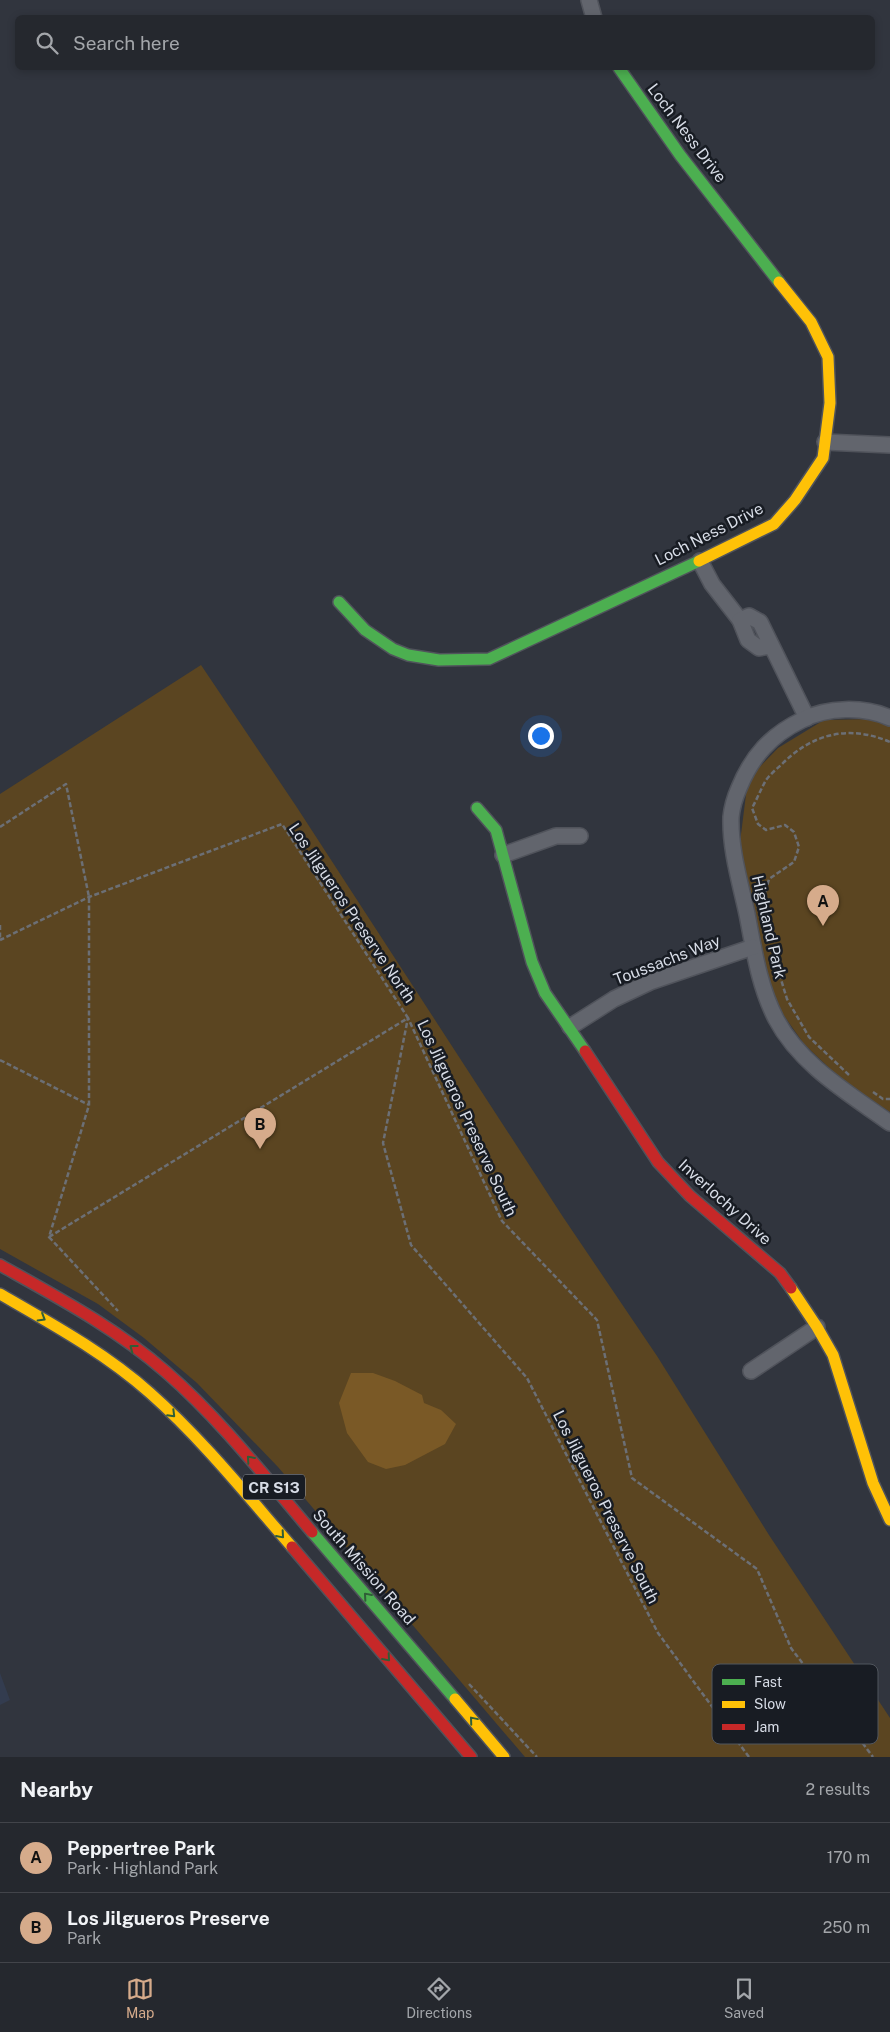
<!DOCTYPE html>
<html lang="en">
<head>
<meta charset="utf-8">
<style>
	body { margin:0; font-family:"Public Sans",sans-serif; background:#31343a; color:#f1f3f6 }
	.you { position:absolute; left:540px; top:735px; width:18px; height:18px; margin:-12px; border:4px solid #fff; border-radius:50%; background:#1a73e8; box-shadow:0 0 0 8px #1a73e833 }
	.badge { display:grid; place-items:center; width:32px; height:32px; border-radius:50%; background:#d6ab8b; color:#111; font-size:16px; font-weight:700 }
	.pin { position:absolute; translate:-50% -41px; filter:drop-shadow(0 1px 2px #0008) }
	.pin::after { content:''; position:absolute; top:26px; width:18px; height:15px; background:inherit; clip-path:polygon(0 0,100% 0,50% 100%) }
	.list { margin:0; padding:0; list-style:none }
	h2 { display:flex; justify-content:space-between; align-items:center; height:65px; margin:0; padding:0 20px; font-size:21px }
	h2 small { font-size:16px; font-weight:400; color:#a3a6aa }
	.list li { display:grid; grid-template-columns:32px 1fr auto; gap:15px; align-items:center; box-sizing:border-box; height:70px; padding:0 20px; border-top:1px solid #42444a }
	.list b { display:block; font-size:19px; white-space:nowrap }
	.list p { margin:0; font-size:16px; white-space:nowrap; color:#a3a6aa }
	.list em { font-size:16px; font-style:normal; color:#a3a6aa }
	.icon { flex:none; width:28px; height:28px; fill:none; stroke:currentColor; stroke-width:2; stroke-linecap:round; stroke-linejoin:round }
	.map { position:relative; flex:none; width:890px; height:1757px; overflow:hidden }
	.search { position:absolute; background:#25282e; box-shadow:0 2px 8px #0003; left:15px; right:15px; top:15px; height:55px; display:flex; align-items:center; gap:12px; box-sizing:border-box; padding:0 18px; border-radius:8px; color:#a3a6aa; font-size:19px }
	.sheet { height:205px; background:#25282e }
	nav { display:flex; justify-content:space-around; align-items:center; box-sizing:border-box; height:70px; border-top:1px solid #42444a; background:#25282e; font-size:14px; color:#a3a6aa }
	nav a { display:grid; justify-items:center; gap:2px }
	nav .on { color:#d6ab8b }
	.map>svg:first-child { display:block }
</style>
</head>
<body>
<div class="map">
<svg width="890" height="1757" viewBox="0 0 890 1757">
	<rect width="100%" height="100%" fill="#31353e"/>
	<polygon fill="#333c4f" points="0,1673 10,1700 0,1705"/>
	<g fill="#5b4521">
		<polygon points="201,665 296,806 563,1217 657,1356 769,1535 890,1718 890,1757 525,1757 278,1467 197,1383 144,1338 98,1304 0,1249 0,794"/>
		<polygon points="876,719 890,727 890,1112 846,1084 804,1044 777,1006 762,959 739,850 748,779 778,748 824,720"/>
	</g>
	<polygon fill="#7a5926" points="351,1373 373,1373 395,1381 422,1395 424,1403 441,1410 456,1424 445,1444 405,1465 386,1469 368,1462 347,1433 339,1403"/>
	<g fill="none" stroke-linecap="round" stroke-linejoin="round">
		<defs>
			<g id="street">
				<polyline points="589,0 594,18"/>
				<polyline points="825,442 890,445"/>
				<polyline points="700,561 712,584 740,620"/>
				<polyline points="770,646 759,648 748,640 740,620 749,616 760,622 807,718"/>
				<path d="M890,718C864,706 827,707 802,720C771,735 752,756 739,788C735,797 732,807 731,817C730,849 740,882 747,914C754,950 759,986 776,1019C800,1065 850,1094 890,1123"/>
				<polyline points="503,855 556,836 580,836"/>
				<polyline points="570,1027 614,999 650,982 753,947"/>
				<polyline points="751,1371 817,1327"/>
			</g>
			<g id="fast">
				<polyline points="619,68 680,155 779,282"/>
				<polyline points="339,602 365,630 393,649 408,655 439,660 489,659 699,561"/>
				<polyline points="477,808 496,830 532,962 545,993 585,1051"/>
				<polyline points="312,1532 455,1699"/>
			</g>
			<g id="slow">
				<polyline points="699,561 774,524 795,500 823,458 830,403 828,357 811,322 779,282"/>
				<polyline points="791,1288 817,1327 833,1355 873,1483 890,1520"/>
				<path d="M0,1294C52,1324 105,1353 150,1393C202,1439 246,1494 292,1547"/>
				<polyline points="455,1699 504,1757"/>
			</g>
			<g id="jam">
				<polyline points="585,1051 658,1162 690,1196 780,1273 791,1288"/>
				<path d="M0,1265C57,1297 116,1328 166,1372C220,1419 266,1478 312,1532"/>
				<polyline points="292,1547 471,1757"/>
			</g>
		</defs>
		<use href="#street" stroke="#50535b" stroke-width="18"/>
		<use href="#fast" stroke="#50535b" stroke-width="14"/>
		<use href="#slow" stroke="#50535b" stroke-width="14"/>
		<use href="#jam" stroke="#50535b" stroke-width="14"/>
		<g stroke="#6c6f75" stroke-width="2.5" stroke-dasharray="5 2.5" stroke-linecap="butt">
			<polyline points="0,827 66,784 89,897 89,1105 49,1237 408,1018 282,824 89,897 0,940"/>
			<polyline points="0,925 0,940"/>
			<polyline points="0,1060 89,1105"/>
			<path d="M849,1075L809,1037L787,999L779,973L778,951L763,901L769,879L794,862L799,847L794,832L785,825L766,830L758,824L752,808C757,799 761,789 766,780C770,775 775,770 780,766C811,734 848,724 890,742"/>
			<polyline points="873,1092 883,1099 890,1099"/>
			<polyline points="49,1237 118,1311"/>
			<polyline points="469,1684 537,1757"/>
			<polyline points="749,1757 658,1633 527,1378 411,1245 383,1143 408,1018 502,1221 597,1320 632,1478 757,1569 791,1648 873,1757"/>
		</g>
		<use href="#street" stroke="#62656d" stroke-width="15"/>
		<use href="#fast" stroke="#4caf50" stroke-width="11"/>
		<use href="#slow" stroke="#ffc107" stroke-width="11"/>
		<use href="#jam" stroke="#c62828" stroke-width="11"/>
	</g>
	<defs><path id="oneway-chevron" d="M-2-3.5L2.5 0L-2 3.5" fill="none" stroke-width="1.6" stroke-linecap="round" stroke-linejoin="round" transform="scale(1.25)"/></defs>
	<g stroke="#2f5e37">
		<use href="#oneway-chevron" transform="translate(42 1318) rotate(31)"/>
		<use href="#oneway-chevron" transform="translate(133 1348) rotate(-143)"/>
		<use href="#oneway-chevron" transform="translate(172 1414) rotate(45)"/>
		<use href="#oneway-chevron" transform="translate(250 1459) rotate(-131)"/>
		<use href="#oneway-chevron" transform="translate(281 1535) rotate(49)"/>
		<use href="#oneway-chevron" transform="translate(367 1596) rotate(-131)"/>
		<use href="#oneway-chevron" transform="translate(387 1658) rotate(49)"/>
		<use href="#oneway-chevron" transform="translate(473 1720) rotate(-130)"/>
	</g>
	<g text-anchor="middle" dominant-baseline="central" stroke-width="5" stroke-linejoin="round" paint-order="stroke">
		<rect fill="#181c23" stroke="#9ea2ac" stroke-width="1" x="243" y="1474.5" width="62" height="25" rx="4"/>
		<g font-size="15" font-weight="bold" fill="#d7dce6">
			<text x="274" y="1487">CR S13</text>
		</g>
		<g font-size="16" fill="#d7dce6" stroke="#181c23">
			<text transform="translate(687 133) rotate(53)">Loch Ness Drive</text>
			<text transform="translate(709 534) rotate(-27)">Loch Ness Drive</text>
			<text transform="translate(352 913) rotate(56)">Los Jilgueros Preserve North</text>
			<text transform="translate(769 927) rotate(77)">Highland Park</text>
			<text transform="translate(667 960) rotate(-21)">Toussachs Way</text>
			<text transform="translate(467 1118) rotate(65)">Los Jilgueros Preserve South</text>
			<text transform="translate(725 1202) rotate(42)">Inverlochy Drive</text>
			<text transform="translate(606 1507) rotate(63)">Los Jilgueros Preserve South</text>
			<text transform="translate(364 1567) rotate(49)">South Mission Road</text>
		</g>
	</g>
	<rect x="712" y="1664" width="166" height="80" rx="8" fill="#181c23" stroke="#51565e" stroke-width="1"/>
	<rect x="722" y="1679" width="23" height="6" fill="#4caf50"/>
	<rect x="722" y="1701" width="23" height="7" fill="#ffc107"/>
	<rect x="722" y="1724" width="23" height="6" fill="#c62828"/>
	<g font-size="14" fill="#d7dce6">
		<text x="754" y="1687">Fast</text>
		<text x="754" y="1709">Slow</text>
		<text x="754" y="1732">Jam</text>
	</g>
</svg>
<div class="you"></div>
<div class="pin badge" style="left:823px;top:926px">A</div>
<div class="pin badge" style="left:260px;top:1149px">B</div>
<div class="search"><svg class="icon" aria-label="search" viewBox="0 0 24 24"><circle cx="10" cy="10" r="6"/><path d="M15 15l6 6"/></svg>Search here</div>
</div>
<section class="sheet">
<h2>Nearby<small>2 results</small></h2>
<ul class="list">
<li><span class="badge">A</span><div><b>Peppertree Park</b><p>Park · Highland Park</p></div><em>170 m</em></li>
<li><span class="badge">B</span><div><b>Los Jilgueros Preserve</b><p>Park</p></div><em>250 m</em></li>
</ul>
</section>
<nav>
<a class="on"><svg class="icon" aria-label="map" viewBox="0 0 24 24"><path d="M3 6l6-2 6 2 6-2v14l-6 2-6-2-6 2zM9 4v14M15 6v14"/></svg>Map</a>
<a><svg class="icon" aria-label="directions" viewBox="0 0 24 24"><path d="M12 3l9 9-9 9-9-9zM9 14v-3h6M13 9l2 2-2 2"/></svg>Directions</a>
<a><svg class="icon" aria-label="saved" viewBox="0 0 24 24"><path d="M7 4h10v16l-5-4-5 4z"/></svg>Saved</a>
</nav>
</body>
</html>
